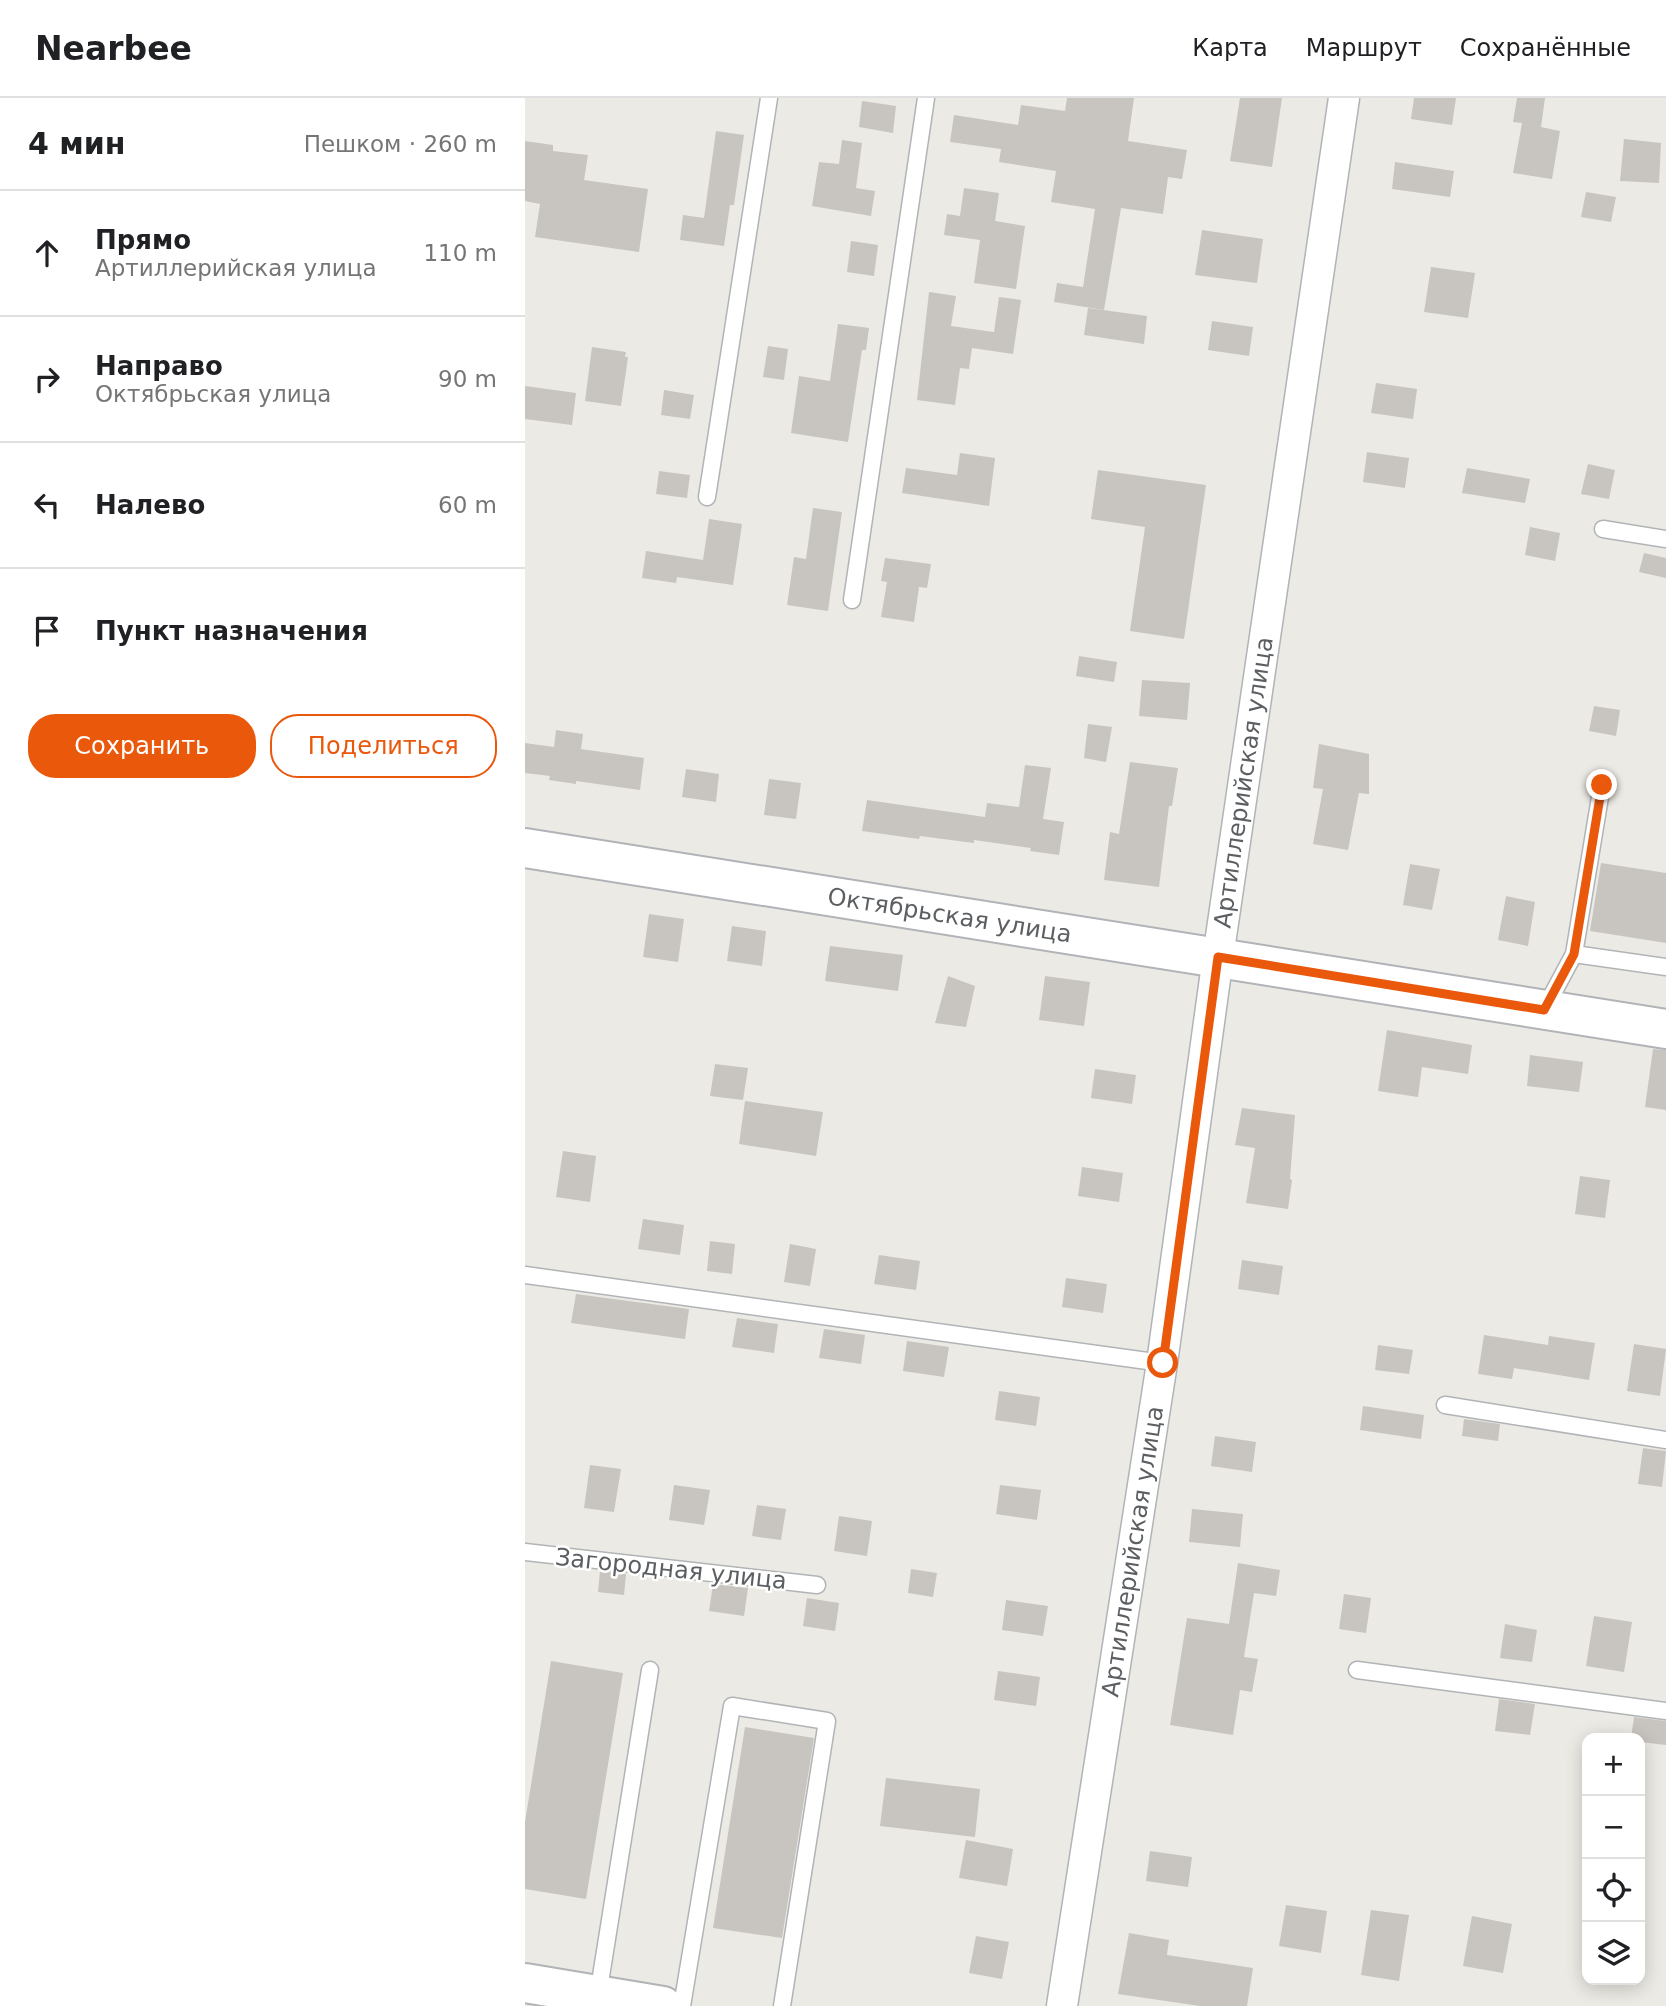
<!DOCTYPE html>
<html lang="ru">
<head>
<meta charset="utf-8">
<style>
	body { margin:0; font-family:"DejaVu Sans",sans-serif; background:#f2f2f2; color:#202124 }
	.controls { position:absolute; right:21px; bottom:21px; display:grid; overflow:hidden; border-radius:14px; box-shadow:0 4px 18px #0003 }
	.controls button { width:63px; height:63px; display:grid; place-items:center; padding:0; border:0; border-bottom:2px solid #e0e0e0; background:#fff; color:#202124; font:35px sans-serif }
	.stop { position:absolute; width:21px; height:21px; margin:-16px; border:5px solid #ea580c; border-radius:50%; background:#fff }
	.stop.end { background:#ea580c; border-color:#fff; box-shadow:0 2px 7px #0008 }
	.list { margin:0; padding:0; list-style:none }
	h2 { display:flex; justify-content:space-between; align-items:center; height:91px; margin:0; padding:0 28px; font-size:30px }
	h2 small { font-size:23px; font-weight:400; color:#757577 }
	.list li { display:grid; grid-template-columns:46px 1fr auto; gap:21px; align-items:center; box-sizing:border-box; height:126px; padding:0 28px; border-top:2px solid #e0e0e0 }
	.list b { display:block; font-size:26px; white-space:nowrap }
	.list p { margin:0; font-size:23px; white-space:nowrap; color:#757577 }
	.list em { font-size:23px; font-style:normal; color:#757577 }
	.actions { display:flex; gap:14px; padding:21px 28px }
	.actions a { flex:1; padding:16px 0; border:2px solid #ea580c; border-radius:28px; text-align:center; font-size:24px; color:#ea580c }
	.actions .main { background:#ea580c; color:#fff }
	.icon { flex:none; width:38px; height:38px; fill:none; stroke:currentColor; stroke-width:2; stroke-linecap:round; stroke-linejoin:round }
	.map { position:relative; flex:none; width:1141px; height:1908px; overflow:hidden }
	header { display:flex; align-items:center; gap:42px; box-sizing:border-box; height:98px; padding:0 35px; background:#fff; border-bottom:2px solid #e0e0e0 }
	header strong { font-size:33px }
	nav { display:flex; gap:38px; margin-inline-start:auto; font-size:24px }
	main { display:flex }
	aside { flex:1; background:#fff }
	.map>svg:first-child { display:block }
</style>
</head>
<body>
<header>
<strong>Nearbee</strong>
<nav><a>Карта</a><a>Маршрут</a><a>Сохранённые</a></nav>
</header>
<main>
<aside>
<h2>4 мин<small>Пешком · 260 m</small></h2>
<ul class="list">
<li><svg class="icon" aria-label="ahead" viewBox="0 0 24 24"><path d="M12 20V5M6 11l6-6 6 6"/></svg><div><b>Прямо</b><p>Артиллерийская улица</p></div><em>110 m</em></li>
<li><svg class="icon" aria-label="right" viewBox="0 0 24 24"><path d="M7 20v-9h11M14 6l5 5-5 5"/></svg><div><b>Направо</b><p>Октябрьская улица</p></div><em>90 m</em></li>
<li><svg class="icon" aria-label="left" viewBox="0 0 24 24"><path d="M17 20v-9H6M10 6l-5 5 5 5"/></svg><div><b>Налево</b></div><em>60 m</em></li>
<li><svg class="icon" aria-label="arrive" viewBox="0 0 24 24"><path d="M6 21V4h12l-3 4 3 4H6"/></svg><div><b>Пункт назначения</b></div></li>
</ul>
<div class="actions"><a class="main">Сохранить</a><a>Поделиться</a></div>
</aside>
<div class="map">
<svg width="1141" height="1908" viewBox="0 0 1141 1908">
	<rect width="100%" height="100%" fill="#eceae4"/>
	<g fill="#c8c5c0">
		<polygon points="542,0 609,0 603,43 662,52 657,81 643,79 638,116 596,110 579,212 529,204 532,185 558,189 570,111 526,104 531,73 474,64 476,51 425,44 429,17 493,27 496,7 540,13"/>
		<polygon points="715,0 757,0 747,69 705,63"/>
		<polygon points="889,0 931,0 927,27 886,21"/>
		<polygon points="992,0 1020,0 1016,29 1035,33 1027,81 988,75 997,25 988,24"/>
		<polygon points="337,3 371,8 368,35 334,29"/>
		<polygon points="191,33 219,37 209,107 205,107 199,148 155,142 158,117 179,120"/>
		<polygon points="1099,41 1136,45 1134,85 1095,83"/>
		<polygon points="317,42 337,45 331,90 350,93 346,118 287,108 294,64 314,66"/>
		<polygon points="0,43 28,47 28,53 63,57 59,82 123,91 114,154 10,139 15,106 0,103"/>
		<polygon points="870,64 929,73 925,99 867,91"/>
		<polygon points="439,90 474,95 470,123 500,128 491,191 449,185 455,142 419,137 422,116 435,118"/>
		<polygon points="1061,94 1091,99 1086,124 1056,119"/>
		<polygon points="677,132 738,141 732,185 670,177"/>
		<polygon points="326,143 353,147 349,178 322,174"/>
		<polygon points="906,169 950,175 943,220 899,214"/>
		<polygon points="404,194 431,198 426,228 469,234 474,199 496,202 488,256 447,250 444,271 435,270 430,307 392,302"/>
		<polygon points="563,210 622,218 619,246 559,237"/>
		<polygon points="687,223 728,229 724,258 683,252"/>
		<polygon points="313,226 344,230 341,252 337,252 323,344 266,335 274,278 305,283"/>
		<polygon points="243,248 263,251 259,282 238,279"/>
		<polygon points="67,249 101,254 100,259 103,259 96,308 60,303"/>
		<polygon points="851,285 892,291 888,321 846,315"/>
		<polygon points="0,288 51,295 47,327 0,321"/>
		<polygon points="139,292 169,297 165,321 136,317"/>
		<polygon points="842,354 884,360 880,390 838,384"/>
		<polygon points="435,355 470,360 464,408 377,395 381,370 432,377"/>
		<polygon points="1063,366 1090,372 1084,401 1056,396"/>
		<polygon points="942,370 1005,381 1000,405 937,395"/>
		<polygon points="573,372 681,387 659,541 605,533 620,429 566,421"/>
		<polygon points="134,373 165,377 162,400 131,396"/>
		<polygon points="288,410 317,414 303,513 262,507 269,459 281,461"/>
		<polygon points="184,421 217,426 208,487 152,479 151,485 117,480 121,453 178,462"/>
		<polygon points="1005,429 1035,435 1030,463 1000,457"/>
		<polygon points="1119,455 1141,460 1141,480 1114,474"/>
		<polygon points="360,460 406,466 402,490 394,489 389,524 356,519 362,484 356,483"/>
		<polygon points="554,558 592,564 589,584 551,578"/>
		<polygon points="617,582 665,585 662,622 614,618"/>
		<polygon points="1069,608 1095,612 1091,638 1064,633"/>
		<polygon points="563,626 587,629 581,664 559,660"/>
		<polygon points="31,632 58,636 56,651 119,660 115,692 51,683 51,686 24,682 25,678 0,675 0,645 29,649"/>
		<polygon points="794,646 844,656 844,696 834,695 823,752 788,746 798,691 788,690"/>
		<polygon points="605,664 653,670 647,708 644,708 634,789 579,782 585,734 594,736"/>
		<polygon points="500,667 526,670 518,721 539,724 534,757 505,753 506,750 449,742 449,745 395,738 394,741 337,733 342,702 460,719 462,705 494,709"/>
		<polygon points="161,671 194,676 191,704 157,699"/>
		<polygon points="244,681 276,685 271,721 239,717"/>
		<polygon points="1076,765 1141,775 1141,845 1065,833"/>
		<polygon points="885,766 915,771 907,812 878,807"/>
		<polygon points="981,798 1010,804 1003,848 973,842"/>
		<polygon points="124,816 159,821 153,864 118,859"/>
		<polygon points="207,828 241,833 237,868 202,863"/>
		<polygon points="305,848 378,857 373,893 300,883"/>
		<polygon points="423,878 450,888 441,929 410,925"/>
		<polygon points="520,878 565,884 559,928 514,922"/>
		<polygon points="862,932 947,947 943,976 897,969 893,999 853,993"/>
		<polygon points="1128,951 1141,952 1141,1012 1120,1009"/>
		<polygon points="1005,957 1058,964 1054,994 1002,988"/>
		<polygon points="190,966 223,970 218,1002 185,998"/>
		<polygon points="570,971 611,977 607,1006 566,1000"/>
		<polygon points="220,1003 298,1014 291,1058 214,1046"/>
		<polygon points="717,1010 770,1017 765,1081 767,1082 763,1111 721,1105 730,1050 710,1047"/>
		<polygon points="38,1053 71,1058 65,1104 31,1099"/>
		<polygon points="557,1069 598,1075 594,1104 553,1098"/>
		<polygon points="1055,1078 1085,1082 1080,1120 1050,1116"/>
		<polygon points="118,1121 159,1127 155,1157 113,1151"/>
		<polygon points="185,1143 210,1146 207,1176 182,1173"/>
		<polygon points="265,1146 291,1151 285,1188 259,1184"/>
		<polygon points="354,1157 395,1163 391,1192 349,1186"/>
		<polygon points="717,1162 758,1168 754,1197 713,1191"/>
		<polygon points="541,1180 582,1186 578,1215 537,1209"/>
		<polygon points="51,1196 164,1211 160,1241 46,1225"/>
		<polygon points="212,1220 253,1226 249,1255 207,1249"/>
		<polygon points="299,1231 340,1237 336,1266 294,1260"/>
		<polygon points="959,1237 1023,1247 1024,1238 1070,1245 1064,1282 989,1270 987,1281 953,1276"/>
		<polygon points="382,1243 424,1249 419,1279 378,1273"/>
		<polygon points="1109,1246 1141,1251 1135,1298 1102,1293"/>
		<polygon points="853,1247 888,1252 884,1276 850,1272"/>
		<polygon points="474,1293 515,1299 511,1328 470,1322"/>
		<polygon points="838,1308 899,1317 896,1341 835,1332"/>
		<polygon points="939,1321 975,1326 973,1343 937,1338"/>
		<polygon points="690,1338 731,1344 727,1374 686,1368"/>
		<polygon points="1118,1350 1141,1353 1137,1389 1113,1386"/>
		<polygon points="65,1367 96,1371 89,1414 59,1410"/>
		<polygon points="149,1387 185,1392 179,1427 144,1422"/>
		<polygon points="475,1387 516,1392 512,1422 471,1416"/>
		<polygon points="232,1407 261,1411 256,1442 227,1438"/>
		<polygon points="667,1411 718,1416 715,1449 664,1444"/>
		<polygon points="314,1418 347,1423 342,1458 309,1453"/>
		<polygon points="713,1465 755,1472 751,1498 729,1495 719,1559 733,1561 727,1594 715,1592 708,1637 645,1627 662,1520 704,1526"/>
		<polygon points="386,1471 412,1475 408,1499 383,1495"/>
		<polygon points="75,1473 101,1476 99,1497 73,1494"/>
		<polygon points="188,1486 223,1490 219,1518 184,1513"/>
		<polygon points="819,1496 846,1500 841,1535 814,1531"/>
		<polygon points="282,1500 314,1505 310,1533 278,1528"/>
		<polygon points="481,1502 523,1508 518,1538 477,1532"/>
		<polygon points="1069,1518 1107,1524 1099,1574 1061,1568"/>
		<polygon points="980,1526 1012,1532 1007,1564 975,1560"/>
		<polygon points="26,1563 98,1575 61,1801 0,1791 0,1724"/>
		<polygon points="473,1573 515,1579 511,1608 469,1602"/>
		<polygon points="974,1601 1010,1606 1005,1637 970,1633"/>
		<polygon points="1109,1619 1141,1623 1141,1647 1115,1644 1115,1640 1106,1640"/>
		<polygon points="220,1629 289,1640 257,1840 188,1830"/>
		<polygon points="361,1680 455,1691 450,1739 355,1728"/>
		<polygon points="441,1742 488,1751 482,1788 434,1780"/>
		<polygon points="625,1753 667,1759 663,1789 621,1783"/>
		<polygon points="761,1807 802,1813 796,1855 754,1848"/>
		<polygon points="846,1812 884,1817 874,1883 836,1877"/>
		<polygon points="947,1818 987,1826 978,1875 938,1868"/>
		<polygon points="604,1835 644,1842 642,1857 728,1870 722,1908 675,1908 593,1896"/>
		<polygon points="451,1838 484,1844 477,1881 444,1875"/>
	</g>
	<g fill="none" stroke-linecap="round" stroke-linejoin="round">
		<defs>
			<g id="lane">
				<polyline points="182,399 244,0"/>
				<polyline points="1078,431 1141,441"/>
				<polyline points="327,502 401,0"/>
				<polyline points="1049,856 1141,869"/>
				<polyline points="1019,912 1049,856 1077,687"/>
				<polyline points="0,1177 637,1265"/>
				<polyline points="920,1307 1141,1342"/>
				<polyline points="0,1454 292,1487"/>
				<polyline points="832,1572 1141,1613"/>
				<polyline points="73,1897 125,1572"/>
				<polyline points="157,1908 207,1608 302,1623 257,1908"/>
			</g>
			<g id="street">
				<path id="s1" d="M537,1908L637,1265L693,859L819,0"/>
			</g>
			<g id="secondary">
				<path id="s2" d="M0,750L1141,931"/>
				<polyline points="0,1885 138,1908"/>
			</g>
		</defs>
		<use href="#lane" stroke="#b1b4b7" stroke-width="19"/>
		<use href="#street" stroke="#b1b4b7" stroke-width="33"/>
		<use href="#secondary" stroke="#b0b3b7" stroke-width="42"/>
		<use href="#lane" stroke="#fff" stroke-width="16"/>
		<use href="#street" stroke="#fff" stroke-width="30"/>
		<use href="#secondary" stroke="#fff" stroke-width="38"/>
	</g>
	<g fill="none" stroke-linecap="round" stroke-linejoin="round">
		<polyline stroke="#ea580c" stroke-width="9" points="638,1265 693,859 1019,912 1049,856 1077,687"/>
	</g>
	<g text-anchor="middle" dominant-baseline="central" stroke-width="5" stroke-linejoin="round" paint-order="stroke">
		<g font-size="24" fill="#5c5f62" stroke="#fff">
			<text stroke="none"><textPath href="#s1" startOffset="1237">Артиллерийская улица</textPath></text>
			<text stroke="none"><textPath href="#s2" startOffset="430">Октябрьская улица</textPath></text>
			<text stroke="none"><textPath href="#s1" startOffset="460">Артиллерийская улица</textPath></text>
			<text transform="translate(146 1471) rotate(6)">Загородная улица</text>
		</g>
	</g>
</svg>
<div class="controls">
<button>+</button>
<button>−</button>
<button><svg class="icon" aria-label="locate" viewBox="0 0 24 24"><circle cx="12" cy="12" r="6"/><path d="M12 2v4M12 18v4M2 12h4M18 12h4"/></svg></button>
<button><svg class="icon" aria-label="layers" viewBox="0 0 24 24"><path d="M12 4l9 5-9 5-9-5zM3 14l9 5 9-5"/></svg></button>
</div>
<div class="stop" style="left:638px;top:1265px"></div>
<div class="stop end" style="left:1077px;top:687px"></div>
</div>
</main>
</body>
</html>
